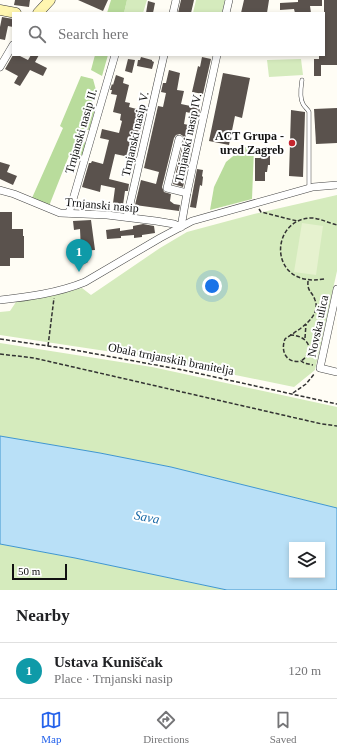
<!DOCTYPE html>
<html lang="en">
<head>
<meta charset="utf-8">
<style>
	body { margin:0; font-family:Georgia,serif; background:#f2f2f2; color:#202124 }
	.controls { position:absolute; right:12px; bottom:12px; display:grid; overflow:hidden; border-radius:0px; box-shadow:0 2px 6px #0003 }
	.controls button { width:36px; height:36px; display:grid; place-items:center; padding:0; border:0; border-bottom:1px solid #e0e0e0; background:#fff; color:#202124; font:20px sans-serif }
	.scale { position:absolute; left:12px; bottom:10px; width:55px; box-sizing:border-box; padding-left:4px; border:2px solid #111; border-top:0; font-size:11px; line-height:14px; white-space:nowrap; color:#111; -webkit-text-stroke:3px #fff; paint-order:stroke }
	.you { position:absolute; left:212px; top:286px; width:14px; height:14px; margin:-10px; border:3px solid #fff; border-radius:50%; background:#1a73e8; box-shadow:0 0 0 6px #1a73e833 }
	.badge { display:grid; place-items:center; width:26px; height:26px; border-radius:50%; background:#2563eb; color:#fff; font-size:13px; font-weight:700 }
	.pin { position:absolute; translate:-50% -33px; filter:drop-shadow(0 1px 2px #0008) }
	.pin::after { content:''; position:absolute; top:21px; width:14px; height:12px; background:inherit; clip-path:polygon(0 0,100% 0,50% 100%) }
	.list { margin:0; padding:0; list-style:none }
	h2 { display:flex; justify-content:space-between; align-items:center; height:52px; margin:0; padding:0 16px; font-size:17px }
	h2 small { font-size:13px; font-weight:400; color:#757577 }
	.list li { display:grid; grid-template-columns:26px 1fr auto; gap:12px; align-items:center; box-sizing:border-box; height:56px; padding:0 16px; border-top:1px solid #e0e0e0 }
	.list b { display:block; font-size:15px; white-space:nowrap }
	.list p { margin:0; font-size:13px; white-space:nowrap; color:#757577 }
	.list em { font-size:13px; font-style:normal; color:#757577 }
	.icon { flex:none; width:22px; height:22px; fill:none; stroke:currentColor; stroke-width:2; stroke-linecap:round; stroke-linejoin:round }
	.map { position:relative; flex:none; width:337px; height:590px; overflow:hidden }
	.search { position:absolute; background:#fff; box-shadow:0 2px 6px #0003; left:12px; right:12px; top:12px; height:44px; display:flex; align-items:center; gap:10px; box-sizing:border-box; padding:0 14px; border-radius:0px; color:#757577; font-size:15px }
	.sheet { height:108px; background:#fff }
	nav { display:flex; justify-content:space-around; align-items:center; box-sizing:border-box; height:56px; border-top:1px solid #e0e0e0; background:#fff; font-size:11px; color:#757577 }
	nav a { display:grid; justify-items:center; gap:2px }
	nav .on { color:#2563eb }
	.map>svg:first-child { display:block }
</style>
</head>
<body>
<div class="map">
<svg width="337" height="590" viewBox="0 0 337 590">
	<rect width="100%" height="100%" fill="#fffdf5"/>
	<g fill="#d5ebbd">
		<polygon points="127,0 147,0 143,13 124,13"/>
		<polygon points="196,0 225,0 222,13 193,13"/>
		<polygon points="301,59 303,75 269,77 267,60"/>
		<polygon points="337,195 337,271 315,370 294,387 152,358 0,335 0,312 10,311 16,302 82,288 91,295 160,248 187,232 254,214"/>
		<polygon points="0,343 152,367 337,407 337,508 171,467 100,453 0,436"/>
		<polygon points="0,544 75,558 227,590 0,590"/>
	</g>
	<g fill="#b9dc9c">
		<polygon points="111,0 127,0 124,13 107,13"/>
		<polygon points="95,55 108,55 102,76 91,70"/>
		<polygon points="81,76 93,79 96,90 92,105 96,106 89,130 83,129 79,141 86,143 82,156 70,153 49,206 32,198 63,128 60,126"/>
		<polygon points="244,147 254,148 252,199 210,210 214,187 226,162"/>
	</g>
	<polygon fill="#e6f2cf" points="302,223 323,226 316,275 294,272"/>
	<path fill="#b9e0f7" stroke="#3f96cf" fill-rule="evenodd" d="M0,436L100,453L171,467L337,508V590H227L75,558L0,544ZM292,545H322V575H292Z"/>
	<g fill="#5a524d">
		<polygon points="15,0 30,0 29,7 14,5"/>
		<polygon points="78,0 108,0 103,11"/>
		<polygon points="181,0 194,0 191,13 178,13"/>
		<polygon points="244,0 269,0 267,13 241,13"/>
		<polygon points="298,0 322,0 322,6 310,6 311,13 295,13 294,9 280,10 280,3 298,2"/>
		<polygon points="324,0 337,0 337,65 321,65 321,76 314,76 314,59 319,59 319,55 324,55"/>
		<polygon points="148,1 155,3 153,13 146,13"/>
		<polygon points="2,17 13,19 13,27 8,26 5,40 0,39 0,27"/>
		<polygon points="13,55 18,55 28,60 31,55 39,55 35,62 47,68 43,76 30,70 20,86 14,83 18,76 5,69"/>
		<polygon points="141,57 152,60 152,61 154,62 152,69 137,66 138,60 140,60"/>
		<polygon points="202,57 211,59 203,94 192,92 198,66 200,67"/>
		<polygon points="128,59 135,60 132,73 125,71"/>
		<polygon points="169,70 180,73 177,90 184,91 181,104 200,108 199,115 186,112 184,124 193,126 191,133 187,132 183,148 186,149 186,151 191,152 183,187 173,184 184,140 183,136 180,134 176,135 174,138 162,187 164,192 171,194 170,201 174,204 180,205 179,211 135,205 141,180 156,184 159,172 144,168 158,106 163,107 166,93 161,92 163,83 166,83"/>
		<polygon points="223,73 250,78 242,118 235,116 229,145 209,141"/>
		<polygon points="116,75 124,78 123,83 129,85 125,102 130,103 129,107 144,111 142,120 144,120 134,158 115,154 109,179 129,184 128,191 125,191 123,205 113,203 115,188 101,185 100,192 82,187 89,163 91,163 92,161 103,164 109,140 100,138 102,129 119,133 122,121 120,120 121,114 113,112 117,95 111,94 112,90 110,90 112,84 113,85"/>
		<polygon points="337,108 337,143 316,144 314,109"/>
		<polygon points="291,110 305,112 303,177 289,176"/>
		<polygon points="260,152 270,152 270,165 268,165 267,172 265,172 265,181 255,181 255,158 260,158"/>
		<polygon points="0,162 10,165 7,172 17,176 13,185 0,179"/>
		<polygon points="197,169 203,170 202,176 203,177 202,186 200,185 196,208 190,207"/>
		<polygon points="0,212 12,212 12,229 23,229 23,236 24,236 24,258 10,258 10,266 0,266"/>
		<polygon points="91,220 95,250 81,251 80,229 74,230 73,221"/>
		<polygon points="143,224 154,226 155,233 142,235 142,237 134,238 134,235 121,236 121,238 107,239 106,230 120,228 120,231 133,229 133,226"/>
		<polygon points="83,252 88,262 80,266 75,256"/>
	</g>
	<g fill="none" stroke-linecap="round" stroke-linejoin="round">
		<defs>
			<path id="lane" d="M302,80C301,87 299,97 303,104C305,108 308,109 309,112V188"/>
			<g id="street">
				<polyline points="173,13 176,0"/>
				<polyline points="226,13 229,0"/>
				<polyline points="0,67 13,45"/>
				<polyline points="179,139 167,188 187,193"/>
				<polyline points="0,190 14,194 60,213 107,215 156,221 174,224 181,227 187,193 217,55"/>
				<polyline points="69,213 115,55"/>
				<polyline points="127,217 164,55"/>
				<polyline points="337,289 320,368 337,372"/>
				<path d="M0,300C28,297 58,293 85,282L160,238L192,221L313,187L337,185"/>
			</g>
			<g id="secondary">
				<polyline points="0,10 16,13"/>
				<polyline points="38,13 50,0"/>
			</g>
		</defs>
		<use href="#lane" stroke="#444" stroke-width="4.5"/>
		<use href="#street" stroke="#444" stroke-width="8"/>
		<use href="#secondary" stroke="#333" stroke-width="11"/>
		<g stroke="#333" stroke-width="1.5" stroke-dasharray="4 2" stroke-linecap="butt">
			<polyline points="259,209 261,212 297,221"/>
			<path d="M324,279C267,289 269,217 313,218C321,219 329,223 337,225"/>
			<path d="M308,281C307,292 312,291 315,300C322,318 296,331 285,339C280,352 287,364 301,361L304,363L313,365"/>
			<path d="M290,335C307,335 317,350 301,361"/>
			<polyline points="305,338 306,324"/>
			<polyline points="0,339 69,349 183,370 337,404"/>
			<polyline points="48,346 54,298"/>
			<polyline points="0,354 34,358 322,424 337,426"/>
			<polyline points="293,393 306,384 315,373"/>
		</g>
		<use href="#lane" stroke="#fff" stroke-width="3.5"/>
		<use href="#street" stroke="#fff" stroke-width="7"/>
		<use href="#secondary" stroke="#fff6b0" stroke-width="10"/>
	</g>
	<circle fill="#c4262e" stroke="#fff" stroke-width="1.5" cx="292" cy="143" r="4"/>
	<g text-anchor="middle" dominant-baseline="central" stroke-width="4" stroke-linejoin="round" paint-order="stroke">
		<g font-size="12" fill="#111" stroke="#fff">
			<text transform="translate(81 131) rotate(-74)">Trnjanski nasip II.</text>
			<text transform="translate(135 134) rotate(-77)">Trnjanski nasip V.</text>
			<text transform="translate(188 138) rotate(-78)">Trnjanski nasip IV.</text>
			<text transform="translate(102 205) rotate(5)">Trnjanski nasip</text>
			<text transform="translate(318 326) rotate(-78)">Novska ulica</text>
			<text transform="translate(171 359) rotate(11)">Obala trnjanskih branitelja</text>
		</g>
		<g font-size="12" font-weight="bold" fill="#111" stroke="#fff" text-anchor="end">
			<text x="284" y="136">ACT Grupa -<tspan x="284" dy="14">ured Zagreb</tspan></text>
		</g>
		<g font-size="13" font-style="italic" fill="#1768a6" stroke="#fff">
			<text transform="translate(147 517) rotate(11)">Sava</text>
		</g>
	</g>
</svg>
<div class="controls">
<button><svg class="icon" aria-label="layers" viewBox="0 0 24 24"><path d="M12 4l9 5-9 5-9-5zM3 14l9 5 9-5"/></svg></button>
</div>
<div class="scale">50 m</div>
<div class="you"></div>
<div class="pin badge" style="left:79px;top:272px;background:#0f9aa8">1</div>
<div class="search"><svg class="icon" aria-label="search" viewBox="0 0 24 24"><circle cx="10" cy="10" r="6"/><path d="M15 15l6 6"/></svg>Search here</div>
</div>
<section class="sheet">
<h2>Nearby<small></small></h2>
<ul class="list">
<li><span class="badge" style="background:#0f9aa8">1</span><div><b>Ustava Kuniščak</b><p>Place · Trnjanski nasip</p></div><em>120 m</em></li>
</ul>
</section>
<nav>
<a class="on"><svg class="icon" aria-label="map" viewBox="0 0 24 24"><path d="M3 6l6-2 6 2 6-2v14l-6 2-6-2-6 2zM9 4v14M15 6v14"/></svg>Map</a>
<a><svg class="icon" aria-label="directions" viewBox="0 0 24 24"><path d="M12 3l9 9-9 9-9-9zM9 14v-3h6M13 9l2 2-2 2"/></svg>Directions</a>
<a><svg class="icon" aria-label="saved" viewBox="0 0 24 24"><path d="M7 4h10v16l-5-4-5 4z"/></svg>Saved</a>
</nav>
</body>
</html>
